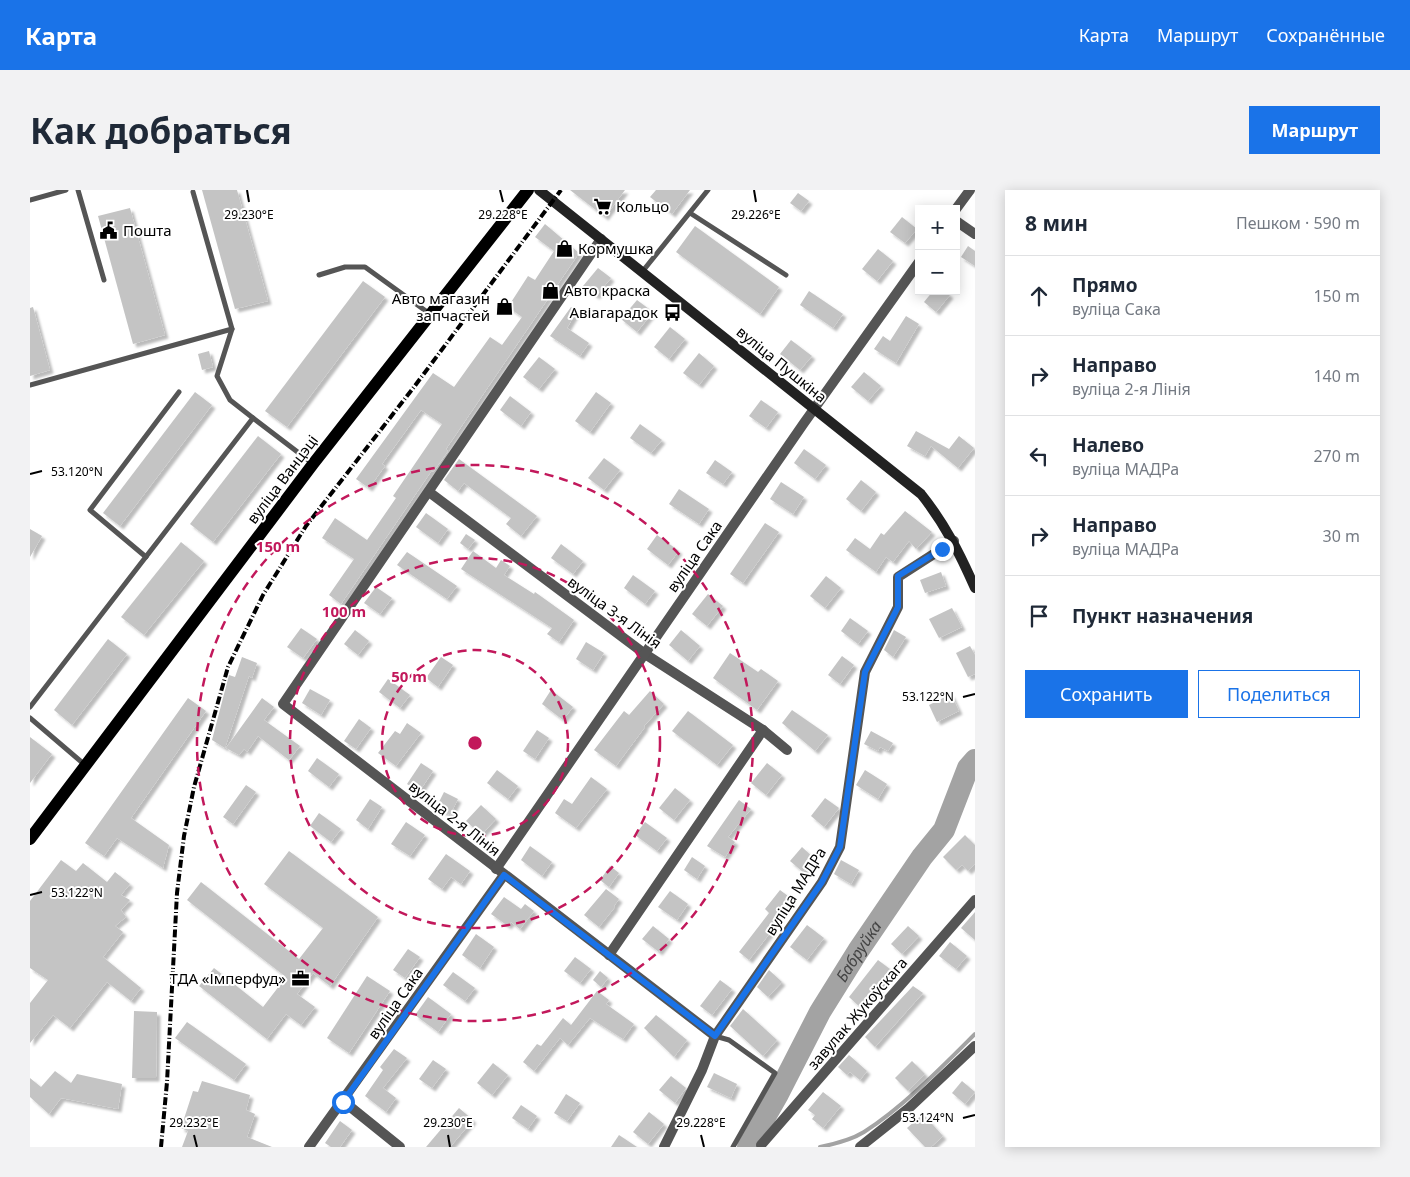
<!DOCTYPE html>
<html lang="ru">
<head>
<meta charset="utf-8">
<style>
	body { margin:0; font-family:"Noto Sans",sans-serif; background:#f2f2f3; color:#1f2937 }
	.controls { position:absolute; right:15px; top:15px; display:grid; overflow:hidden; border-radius:0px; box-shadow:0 2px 12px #0003 }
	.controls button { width:45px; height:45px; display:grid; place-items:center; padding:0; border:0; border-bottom:1px solid #e0e1e3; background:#fff; color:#1f2937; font:25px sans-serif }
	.stop { position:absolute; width:15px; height:15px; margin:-11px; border:4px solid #1a73e8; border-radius:50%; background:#fff }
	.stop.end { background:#1a73e8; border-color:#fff; box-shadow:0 1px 5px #0008 }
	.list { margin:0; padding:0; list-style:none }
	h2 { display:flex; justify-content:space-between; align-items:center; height:65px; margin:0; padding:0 20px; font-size:21px }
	h2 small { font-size:16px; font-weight:400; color:#747a83 }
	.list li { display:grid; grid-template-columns:32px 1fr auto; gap:15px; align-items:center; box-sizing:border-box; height:80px; padding:0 20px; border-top:1px solid #e0e1e3 }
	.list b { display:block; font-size:19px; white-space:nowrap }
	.list p { margin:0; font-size:16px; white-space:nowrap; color:#747a83 }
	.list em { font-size:16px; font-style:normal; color:#747a83 }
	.actions { display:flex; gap:10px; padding:15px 20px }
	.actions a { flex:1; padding:11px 0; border:1px solid #1a73e8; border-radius:0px; text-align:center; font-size:18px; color:#1a73e8 }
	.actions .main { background:#1a73e8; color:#fff }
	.icon { flex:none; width:28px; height:28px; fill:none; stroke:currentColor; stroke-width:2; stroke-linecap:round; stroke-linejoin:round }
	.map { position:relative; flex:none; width:945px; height:957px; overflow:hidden; border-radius:0px }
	header { display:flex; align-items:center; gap:30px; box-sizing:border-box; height:70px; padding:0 25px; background:#1a73e8; color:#fff }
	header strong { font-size:24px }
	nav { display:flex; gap:28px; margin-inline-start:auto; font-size:18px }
	.intro { display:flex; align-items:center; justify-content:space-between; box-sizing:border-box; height:120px; padding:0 30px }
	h1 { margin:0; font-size:35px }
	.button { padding:12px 22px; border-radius:0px; background:#1a73e8; color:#fff; font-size:18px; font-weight:700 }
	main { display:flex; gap:30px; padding:0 30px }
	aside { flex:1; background:#fff; border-radius:0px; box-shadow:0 2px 12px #0003 }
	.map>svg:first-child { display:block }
</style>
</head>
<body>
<header>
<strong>Карта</strong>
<nav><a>Карта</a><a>Маршрут</a><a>Сохранённые</a></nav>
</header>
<div class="intro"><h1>Как добраться</h1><a class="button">Маршрут</a></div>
<main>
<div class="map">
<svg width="945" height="957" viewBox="0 0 945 957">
	<defs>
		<filter id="shadow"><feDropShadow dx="3.5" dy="3.5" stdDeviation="1" flood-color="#0004"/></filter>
	</defs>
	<rect width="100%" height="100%" fill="#fff"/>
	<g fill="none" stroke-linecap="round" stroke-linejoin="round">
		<path stroke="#a3a3a3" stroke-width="4" d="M790,957C805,954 821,950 834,942C873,917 912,877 945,844"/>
		<path stroke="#a3a3a3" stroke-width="22" id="s1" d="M718,957L748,904L790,822L828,761L892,667L914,640L938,578L945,570"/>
	</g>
	<g fill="#c4c4c4" filter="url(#shadow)">
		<polygon points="172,0 207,0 238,111 205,119"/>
		<polygon points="540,0 595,0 575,27"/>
		<polygon points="626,0 660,0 642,24 620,7"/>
		<polygon points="768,3 779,11 771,21 760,13"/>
		<polygon points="100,18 135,145 103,154 68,26"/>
		<polygon points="872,27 887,39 875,53 860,42"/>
		<polygon points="515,34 549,63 416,259 418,261 403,282 402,280 311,414 299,405 324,369 292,348 305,328 337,350 366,308 363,306 412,234 391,220 352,274 355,276 339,298 326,289 403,183 424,197 460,147 472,155 492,127 478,117 498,86 505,90 524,61 505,47"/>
		<polygon points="665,36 749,97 730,124 646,62"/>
		<polygon points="938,56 945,61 945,76 931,67"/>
		<polygon points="848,59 863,71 847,91 832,79"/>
		<polygon points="568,78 581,88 566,106 553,96"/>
		<polygon points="333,91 355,107 257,237 235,221"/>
		<polygon points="779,101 813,124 803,138 770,115"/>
		<polygon points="903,101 915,101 920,105 906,122 894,112"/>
		<polygon points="607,110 623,122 607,142 591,129"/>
		<polygon points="3,117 20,180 0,186 0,118"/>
		<polygon points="541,117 547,121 537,138 559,153 550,166 520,146"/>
		<polygon points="876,126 889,134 866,173 844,159 853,146 860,151"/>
		<polygon points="640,137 655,149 639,169 624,157"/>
		<polygon points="761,150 782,166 770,180 750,164"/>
		<polygon points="179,161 183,177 172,180 168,164"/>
		<polygon points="669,163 684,176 669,195 653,183"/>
		<polygon points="509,167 525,179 509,199 493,187"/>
		<polygon points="834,182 851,196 838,211 821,197"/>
		<polygon points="165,202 182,215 90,336 73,323"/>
		<polygon points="566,202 581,213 560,242 545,231"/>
		<polygon points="480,206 501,222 491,236 470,220"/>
		<polygon points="731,210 748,222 736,238 719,226"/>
		<polygon points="610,234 632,250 621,263 600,248"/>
		<polygon points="886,241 919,259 929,246 944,258 928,278 901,256 895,266 877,256"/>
		<polygon points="228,246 251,264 183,352 160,334"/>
		<polygon points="774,259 796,275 785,289 764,273"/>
		<polygon points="574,268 590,280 574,300 558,288"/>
		<polygon points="429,269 507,326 491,346 476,334 481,328 434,293 428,301 414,290"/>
		<polygon points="685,270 702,282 693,294 676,283"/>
		<polygon points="831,290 846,302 831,321 816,309"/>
		<polygon points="751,292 774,307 763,324 740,309"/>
		<polygon points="649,299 679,319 669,334 639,314"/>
		<polygon points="875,321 902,342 886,359 879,351 863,372 856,367 846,382 816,360 825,348 840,359 851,343 854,345"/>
		<polygon points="396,323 418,339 408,353 386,337"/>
		<polygon points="735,333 749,342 713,393 700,384"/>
		<polygon points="0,339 12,346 0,367"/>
		<polygon points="436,344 445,350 438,359 430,353"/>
		<polygon points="627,345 649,361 638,375 617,359"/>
		<polygon points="151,352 174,371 114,445 91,427"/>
		<polygon points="531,354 553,371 543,384 521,368"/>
		<polygon points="443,361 466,378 471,370 480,376 474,385 504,404 505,402 544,430 529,452 517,444 522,438 431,379"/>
		<polygon points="377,362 427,396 417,409 367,375"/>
		<polygon points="911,382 916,396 895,403 890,390"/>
		<polygon points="603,385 625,401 615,414 594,398"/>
		<polygon points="796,386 811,398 795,418 780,406"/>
		<polygon points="346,397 362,408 350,424 334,413"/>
		<polygon points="678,404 693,416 677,436 662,424"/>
		<polygon points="922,418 932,437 909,448 899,429"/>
		<polygon points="820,428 838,441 828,454 811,441"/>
		<polygon points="271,438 287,449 273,468 257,457"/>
		<polygon points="325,440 339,451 328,465 314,454"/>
		<polygon points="651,440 670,456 658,471 639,455"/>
		<polygon points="864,440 876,447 863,467 854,460"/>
		<polygon points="78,449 97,464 42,535 24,520"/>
		<polygon points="556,452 574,463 563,480 546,469"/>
		<polygon points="940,456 945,465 945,484 938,487 926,463"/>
		<polygon points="700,463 728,482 731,479 748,491 727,520 683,488"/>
		<polygon points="812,466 824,475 810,494 798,485"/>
		<polygon points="212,467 227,473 222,488 219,486 195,558 182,550 199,485 205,487"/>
		<polygon points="411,467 423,475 408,497 396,488"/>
		<polygon points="358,489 380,505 370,518 349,502"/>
		<polygon points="280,499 300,510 291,525 272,513"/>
		<polygon points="521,500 543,517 533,530 512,514"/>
		<polygon points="620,501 634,514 614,536 615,537 586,576 564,560 594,521 599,525"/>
		<polygon points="921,504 929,521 907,532 899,515"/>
		<polygon points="158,508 176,521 101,628 139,655 133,678 87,648 74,666 55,653"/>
		<polygon points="232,508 244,517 234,530 270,556 259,570 228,546 217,562 214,559 209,565 196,558"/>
		<polygon points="762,520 798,545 785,561 752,533"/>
		<polygon points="658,521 703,555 687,575 642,541"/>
		<polygon points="329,529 341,538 326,559 314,551"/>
		<polygon points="377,533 391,543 366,576 348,563 365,541 370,544"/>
		<polygon points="507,540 519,548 505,569 493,561"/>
		<polygon points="841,541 863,553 858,561 850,557 848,561 834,554"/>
		<polygon points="0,547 22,564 0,593"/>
		<polygon points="287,568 309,584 299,597 278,581"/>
		<polygon points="391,573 403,581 389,602 377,594"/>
		<polygon points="737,573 752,585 736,605 721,593"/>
		<polygon points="467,580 488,596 478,609 457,593"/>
		<polygon points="835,580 857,594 848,609 826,595"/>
		<polygon points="561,587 577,599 546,638 525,623 534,609 542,614"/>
		<polygon points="216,595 226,602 203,634 193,627"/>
		<polygon points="645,598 660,610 644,630 629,618"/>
		<polygon points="414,602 428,609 420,625 406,618"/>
		<polygon points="795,608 809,618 794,637 781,626"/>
		<polygon points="340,609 352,617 338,639 326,630"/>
		<polygon points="709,610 721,619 698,647 705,652 695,667 677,656"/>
		<polygon points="451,615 466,629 451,645 436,631"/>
		<polygon points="289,623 311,639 301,652 280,636"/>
		<polygon points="376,632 395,645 380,666 361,654"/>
		<polygon points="615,632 637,648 627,661 605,645"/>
		<polygon points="935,645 945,655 945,674 938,681 932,675 926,680 913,667"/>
		<polygon points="500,656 522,672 512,686 491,670"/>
		<polygon points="772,657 785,669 773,682 760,671"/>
		<polygon points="259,661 348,727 300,796 283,783 267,804 285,817 271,835 256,824 237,849 169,796 184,778 233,817 256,787 157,710 171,692 269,769 293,738 234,694"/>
		<polygon points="416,664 440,681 431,694 421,687 412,699 398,689"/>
		<polygon points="662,667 675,676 667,689 654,680"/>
		<polygon points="31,670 46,681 53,673 77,692 85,682 100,694 91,705 100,710 91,720 96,727 85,736 93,742 73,767 111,798 101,811 77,792 40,838 23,825 0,853 0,813 18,790 0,778 0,711"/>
		<polygon points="811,670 829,680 821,694 804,684"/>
		<polygon points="580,676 589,683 579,697 570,690"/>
		<polygon points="576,699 589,709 584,716 585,717 569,737 554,725"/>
		<polygon points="750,700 762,709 738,741 740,743 719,770 709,762 739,723 735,719"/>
		<polygon points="640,701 658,714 647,730 628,717"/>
		<polygon points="474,707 491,719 495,714 504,721 490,739 481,732 478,736 461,724"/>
		<polygon points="945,722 945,750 931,738"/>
		<polygon points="777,735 794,748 777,770 760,757"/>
		<polygon points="623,736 639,749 629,762 612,749"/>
		<polygon points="878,736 889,746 872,764 861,754"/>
		<polygon points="446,744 464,757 450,778 432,765"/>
		<polygon points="920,752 937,766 926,779 909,766"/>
		<polygon points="378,759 390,767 375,788 363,780"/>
		<polygon points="545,767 561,779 550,793 534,781"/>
		<polygon points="848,770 864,782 831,818 819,807"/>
		<polygon points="739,780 752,792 738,807 727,797"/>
		<polygon points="570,781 578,788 571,797 563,790"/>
		<polygon points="423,782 445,798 435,811 413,795"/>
		<polygon points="337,786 360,801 319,863 297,848"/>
		<polygon points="690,790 702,799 682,825 670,816"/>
		<polygon points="883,796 893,803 845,857 835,847"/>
		<polygon points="567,801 579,810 576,814 604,834 593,849 560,828 538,855 530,848 504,881 493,872 507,854 511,856 533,828 541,835"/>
		<polygon points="398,807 421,824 408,842 385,825"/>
		<polygon points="713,819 747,850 733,866 700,836"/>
		<polygon points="104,821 127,822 126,888 102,888"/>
		<polygon points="626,825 657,850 644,867 614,838"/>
		<polygon points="157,832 216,874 204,890 145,848"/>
		<polygon points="364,859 377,868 353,898 366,908 356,922 335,906 353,880 350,877"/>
		<polygon points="819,865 837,881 830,890 820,882 817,885 808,877"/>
		<polygon points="403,870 416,879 402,898 389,889"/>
		<polygon points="882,871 895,884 878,901 865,888"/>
		<polygon points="463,873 478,885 462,905 447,893"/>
		<polygon points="25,881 41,893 47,884 92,894 88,919 31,908 19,924 0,907 0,888 11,897"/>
		<polygon points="684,883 707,894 701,908 677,897"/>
		<polygon points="641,886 656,898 645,913 629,900"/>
		<polygon points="172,891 220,905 216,920 225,924 217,947 242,957 152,957 158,941 151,938 163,901 168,902"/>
		<polygon points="932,891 945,902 935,914 922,903"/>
		<polygon points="793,902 811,916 793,938 782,929 785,925 778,920"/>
		<polygon points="536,904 550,913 537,931 524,923"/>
		<polygon points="491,915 507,926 498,939 482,928"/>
		<polygon points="429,918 443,930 420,957 396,957"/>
		<polygon points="619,922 634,934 618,954 603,942"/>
		<polygon points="893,924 913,946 901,957 895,957 877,938"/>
		<polygon points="310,931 322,940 310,957 301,957 295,953"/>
		<polygon points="589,945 607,957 581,957"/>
	</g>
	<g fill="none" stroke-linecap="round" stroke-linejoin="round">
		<g stroke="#555" stroke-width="5">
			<polyline points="48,0 74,90"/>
			<polyline points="163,2 202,139 187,186 200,210 223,228"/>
			<polyline points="0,10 36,0"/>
			<polyline points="660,23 756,85"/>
			<polyline points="612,82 678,0"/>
			<polyline points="289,85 315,77 335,77 400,124"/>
			<polyline points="0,195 202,139"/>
			<polyline points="116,367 60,320 149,202"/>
			<polyline points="0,517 223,228 282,273"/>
			<polyline points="0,528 55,575"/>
			<polyline points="685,846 699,850 745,883 703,957"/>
		</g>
		<g stroke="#555" stroke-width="10">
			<polyline points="926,19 940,0"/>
			<polyline points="926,31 945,44"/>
			<polyline points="571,49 253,514 685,846"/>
			<polyline points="399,302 615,464 733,540 757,560"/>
			<polyline points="466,679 774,233 889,72"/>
			<polyline points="579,765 733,540"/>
			<polyline points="313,911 370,957"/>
			<polyline points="731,955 945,710"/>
			<polyline points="279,957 474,685"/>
			<polyline points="634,957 672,880 685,846 792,692 810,657 835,482 868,417 868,387 924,351"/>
			<polyline points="830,957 879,918 945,856"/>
		</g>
		<path stroke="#222" stroke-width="10" d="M509,0L891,304C915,334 930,364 945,398"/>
		<polyline stroke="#000" stroke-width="12" points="0,649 283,274 498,0"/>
		<polyline stroke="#000" stroke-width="4" stroke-dasharray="8 2.5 1 2.5" stroke-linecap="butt" points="131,957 137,892 147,703 154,646 164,597 198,477 233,405 276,336 384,197 531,0"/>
	</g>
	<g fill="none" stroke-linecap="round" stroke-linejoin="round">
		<polyline stroke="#1a73e8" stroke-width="6" points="313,912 474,685 685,846 792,692 810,657 835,482 868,417 868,386 912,359"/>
	</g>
	<path fill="none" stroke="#000" stroke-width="2" d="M217,0L219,12M470,0L473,12M724,0L726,12M0,284L12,281M933,507L945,504M0,705L12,702M933,928L945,925M164,945L167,957M418,945L420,957M671,945L674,957"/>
	<g fill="none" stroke="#c2185b" stroke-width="2.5" stroke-dasharray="9 6">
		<circle cx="445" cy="553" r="93"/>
		<circle cx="445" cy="553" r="185"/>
		<circle cx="445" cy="553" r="278"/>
	</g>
	<defs>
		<symbol id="supermarket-bare" viewBox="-9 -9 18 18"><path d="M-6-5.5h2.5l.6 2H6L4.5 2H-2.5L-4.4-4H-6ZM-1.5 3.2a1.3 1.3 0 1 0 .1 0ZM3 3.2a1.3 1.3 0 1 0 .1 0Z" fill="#000" stroke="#fff" stroke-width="2.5" paint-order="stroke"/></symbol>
		<symbol id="civic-bare" viewBox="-9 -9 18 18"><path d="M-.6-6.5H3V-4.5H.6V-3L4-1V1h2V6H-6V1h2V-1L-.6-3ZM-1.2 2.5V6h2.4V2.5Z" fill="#000" stroke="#fff" stroke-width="2.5" paint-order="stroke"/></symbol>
		<symbol id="shop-bare" viewBox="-9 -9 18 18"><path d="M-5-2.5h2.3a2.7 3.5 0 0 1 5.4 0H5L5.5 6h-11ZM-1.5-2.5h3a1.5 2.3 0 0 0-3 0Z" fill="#000" stroke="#fff" stroke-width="2.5" paint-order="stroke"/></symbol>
		<symbol id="bus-bare" viewBox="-9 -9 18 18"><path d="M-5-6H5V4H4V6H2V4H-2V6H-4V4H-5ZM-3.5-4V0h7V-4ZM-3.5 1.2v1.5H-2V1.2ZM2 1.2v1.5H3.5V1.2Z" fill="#000" stroke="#fff" stroke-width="2.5" paint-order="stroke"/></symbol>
		<symbol id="office-bare" viewBox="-9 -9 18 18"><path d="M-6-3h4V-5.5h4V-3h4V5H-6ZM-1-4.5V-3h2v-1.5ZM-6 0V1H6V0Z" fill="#000" stroke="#fff" stroke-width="2.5" paint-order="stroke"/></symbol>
	</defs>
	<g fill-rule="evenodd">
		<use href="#supermarket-bare" x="560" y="4" width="25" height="25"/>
		<use href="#civic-bare" x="66" y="28" width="25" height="25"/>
		<use href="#shop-bare" x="522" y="46" width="25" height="25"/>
		<use href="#shop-bare" x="508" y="88" width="25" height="25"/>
		<use href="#shop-bare" x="462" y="104" width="25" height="25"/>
		<use href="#bus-bare" x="630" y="110" width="25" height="25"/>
		<use href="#office-bare" x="258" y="776" width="25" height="25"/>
	</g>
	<g text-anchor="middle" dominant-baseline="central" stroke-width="4" stroke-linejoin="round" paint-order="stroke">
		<g font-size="15" fill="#000" stroke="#fff" text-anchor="start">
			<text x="586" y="16">Кольцо</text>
			<text x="93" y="40">Пошта</text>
			<text x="548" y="58">Кормушка</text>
			<text x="534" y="100">Авто краска</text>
			<text x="460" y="108" text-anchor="end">Авто магазин<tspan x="460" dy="17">запчастей</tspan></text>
			<text x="628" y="122" text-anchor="end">Авіагарадок</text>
			<text x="256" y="788" text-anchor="end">ТДА «Імперфуд»</text>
		</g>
		<g font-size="15" fill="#000" stroke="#fff">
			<text transform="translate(752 174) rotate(39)">вуліца Пушкіна</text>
			<text transform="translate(252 289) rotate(-53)">вуліца Ванцэці</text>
			<text transform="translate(664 366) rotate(-55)">вуліца Сака</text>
			<text transform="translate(585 422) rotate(36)">вуліца 3-я Лінія</text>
			<text transform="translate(425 628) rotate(38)">вуліца 2-я Лінія</text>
			<text transform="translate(765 701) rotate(-58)">вуліца МАДРа</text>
			<text transform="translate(365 813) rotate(-55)">вуліца Сака</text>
			<text transform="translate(827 823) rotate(-49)">завулак Жукоўскага</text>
		</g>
		<g font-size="16" font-style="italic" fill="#444" stroke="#fff">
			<text stroke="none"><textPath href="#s1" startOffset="225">Бабруйка</textPath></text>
		</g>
	</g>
	<g font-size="12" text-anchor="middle" fill="#000" stroke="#fff" stroke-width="4" stroke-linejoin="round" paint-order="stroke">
		<text x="219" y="29">29.230°E</text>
		<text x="473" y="29">29.228°E</text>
		<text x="726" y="29">29.226°E</text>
		<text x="47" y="286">53.120°N</text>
		<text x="898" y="511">53.122°N</text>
		<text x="47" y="707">53.122°N</text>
		<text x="898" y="932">53.124°N</text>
		<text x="164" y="937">29.232°E</text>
		<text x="418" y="937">29.230°E</text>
		<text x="671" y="937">29.228°E</text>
	</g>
	<circle cx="445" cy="553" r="8" fill="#c2185b" stroke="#fff" stroke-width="2.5"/>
	<g font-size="15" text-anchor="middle" font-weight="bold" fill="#c2185b" stroke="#fff" stroke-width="4" stroke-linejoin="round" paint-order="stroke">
		<text x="248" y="362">150 m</text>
		<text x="314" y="427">100 m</text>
		<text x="379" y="492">50 m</text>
	</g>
</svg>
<div class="controls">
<button>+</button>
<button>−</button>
</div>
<div class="stop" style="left:313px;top:912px"></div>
<div class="stop end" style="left:912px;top:359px"></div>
</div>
<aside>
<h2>8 мин<small>Пешком · 590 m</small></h2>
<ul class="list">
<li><svg class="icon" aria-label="ahead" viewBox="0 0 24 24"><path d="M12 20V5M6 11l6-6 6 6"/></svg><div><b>Прямо</b><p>вуліца Сака</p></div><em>150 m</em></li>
<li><svg class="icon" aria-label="right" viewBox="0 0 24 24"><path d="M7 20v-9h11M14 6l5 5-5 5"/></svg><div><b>Направо</b><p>вуліца 2-я Лінія</p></div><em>140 m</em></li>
<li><svg class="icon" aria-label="left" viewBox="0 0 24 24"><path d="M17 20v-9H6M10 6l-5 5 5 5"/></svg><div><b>Налево</b><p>вуліца МАДРа</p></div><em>270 m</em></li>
<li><svg class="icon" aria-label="right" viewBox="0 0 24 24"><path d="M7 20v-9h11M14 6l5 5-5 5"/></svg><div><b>Направо</b><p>вуліца МАДРа</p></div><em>30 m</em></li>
<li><svg class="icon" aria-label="arrive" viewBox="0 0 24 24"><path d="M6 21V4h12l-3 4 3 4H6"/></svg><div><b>Пункт назначения</b></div></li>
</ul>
<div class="actions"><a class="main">Сохранить</a><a>Поделиться</a></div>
</aside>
</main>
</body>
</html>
